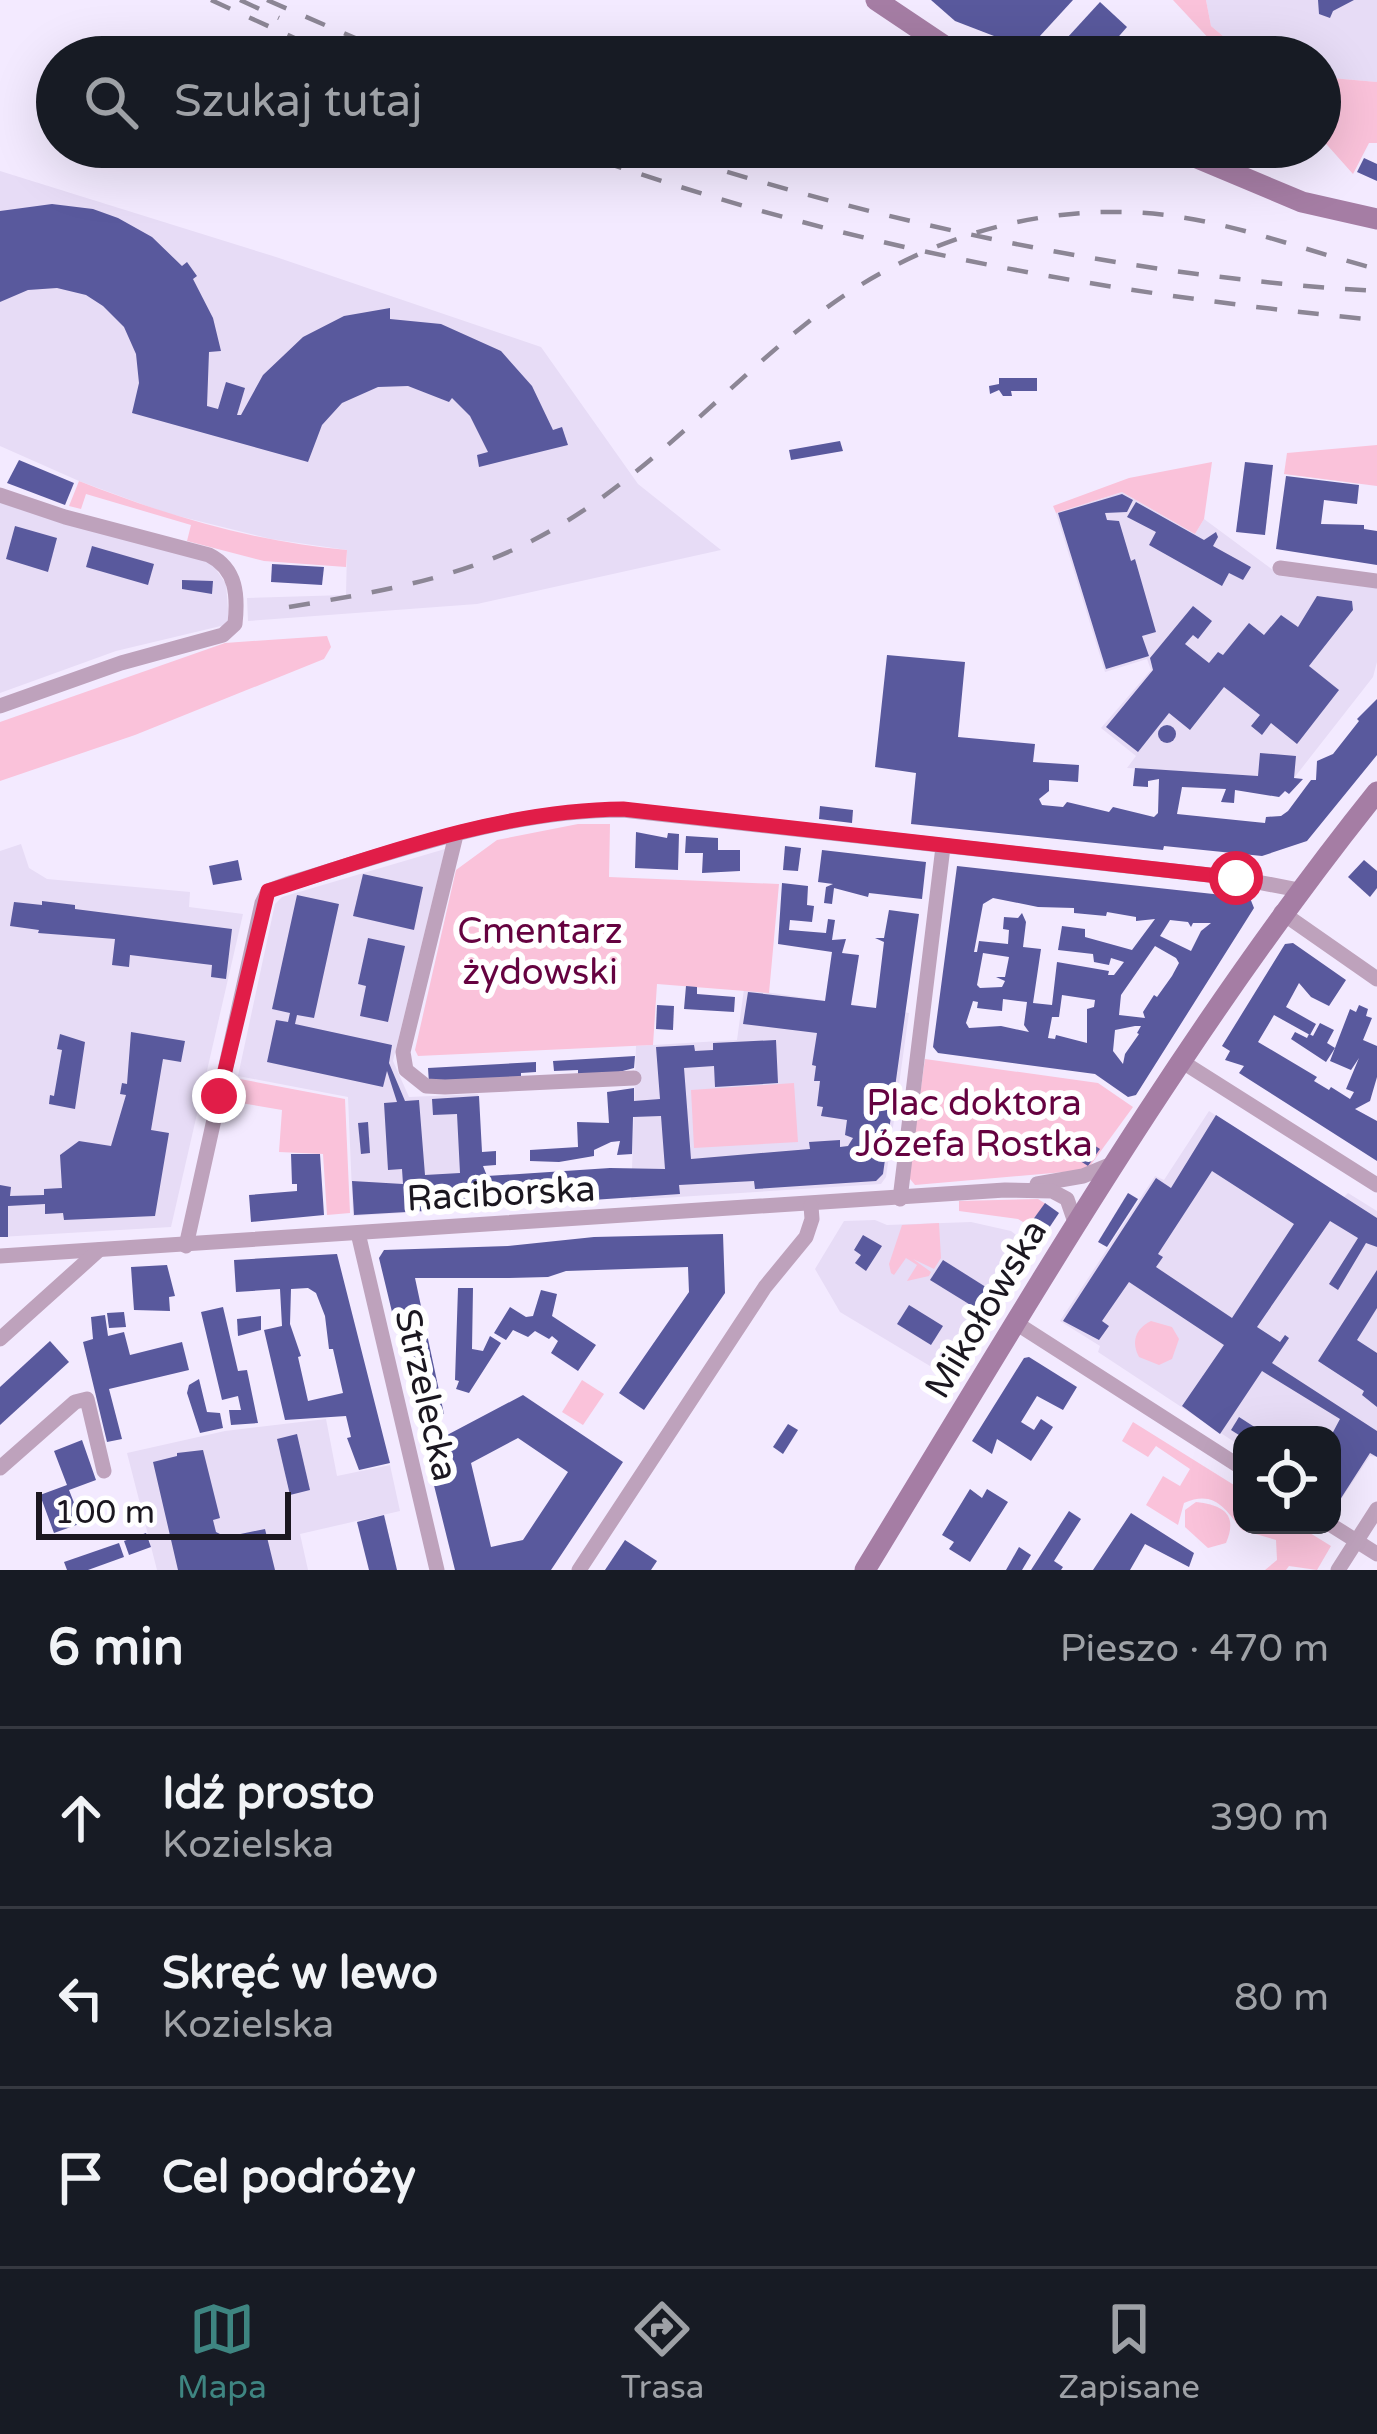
<!DOCTYPE html>
<html lang="pl">
<head>
<meta charset="utf-8">
<style>
	body { margin:0; font-family:"Varela Round",sans-serif; background:#20242c; color:#f1f3f6 }
	.controls { position:absolute; right:36px; bottom:36px; display:grid; overflow:hidden; border-radius:24px; box-shadow:0 12px 48px #0002 }
	.controls button { width:108px; height:108px; display:grid; place-items:center; padding:0; border:0; border-bottom:3px solid #363941; background:#171b24; color:#f1f3f6; font:60px sans-serif }
	.scale { position:absolute; left:36px; bottom:30px; width:255px; box-sizing:border-box; padding-left:12px; border:6px solid #1b1720; border-top:0; font-size:33px; line-height:42px; white-space:nowrap; color:#1b1720; -webkit-text-stroke:9px #fff; paint-order:stroke }
	.stop { position:absolute; width:36px; height:36px; margin:-27px; border:9px solid #e11d48; border-radius:50%; background:#fff }
	.stop.end { background:#e11d48; border-color:#fff; box-shadow:0 3px 12px #0008 }
	.list { margin:0; padding:0; list-style:none }
	h2 { display:flex; justify-content:space-between; align-items:center; height:156px; margin:0; padding:0 48px; font-size:51px }
	h2 small { font-size:39px; font-weight:400; color:#9ea1a6 }
	.list li { display:grid; grid-template-columns:78px 1fr auto; gap:36px; align-items:center; box-sizing:border-box; height:180px; padding:0 48px; border-top:3px solid #363941 }
	.list b { display:block; font-size:45px; white-space:nowrap }
	.list p { margin:0; font-size:39px; white-space:nowrap; color:#9ea1a6 }
	.list em { font-size:39px; font-style:normal; color:#9ea1a6 }
	.icon { flex:none; width:66px; height:66px; fill:none; stroke:currentColor; stroke-width:2; stroke-linecap:round; stroke-linejoin:round }
	.map { position:relative; flex:none; width:1377px; height:1570px; overflow:hidden }
	.search { position:absolute; background:#171b24; box-shadow:0 12px 48px #0002; left:36px; right:36px; top:36px; height:132px; display:flex; align-items:center; gap:30px; box-sizing:border-box; padding:0 42px; border-radius:66px; color:#9ea1a6; font-size:45px }
	.sheet { height:696px; background:#171b24 }
	nav { display:flex; justify-content:space-around; align-items:center; box-sizing:border-box; height:168px; border-top:3px solid #363941; background:#171b24; font-size:33px; color:#9ea1a6 }
	nav a { display:grid; justify-items:center; gap:6px }
	nav .on { color:#3e8581 }
	.map>svg:first-child { display:block }
</style>
</head>
<body>
<div class="map">
<svg width="1377" height="1570" viewBox="0 0 1377 1570">
	<rect width="100%" height="100%" fill="#f3eaff"/>
	<g fill="#e7dcf6">
		<polygon points="1206,0 1377,0 1377,82 1320,77 1320,57 1248,57 1211,26"/>
		<polygon points="0,171 276,257 541,347 638,484 721,550 477,604 248,621 247,598 346,595 347,550 271,539 166,513 79,481 0,446"/>
		<polygon points="1122,492 1195,534 1204,519 1281,576 1377,588 1377,662 1373,677 1294,778 1127,768 1136,756 1101,728 1151,670 1147,659 1105,672 1056,513"/>
		<polygon points="0,501 211,562 226,584 229,621 225,625 116,651 0,693"/>
		<polygon points="21,844 29,868 47,879 190,892 189,907 243,914 171,1227 0,1237 0,851"/>
		<polygon points="445,849 393,1061 409,1097 478,1094 485,1208 353,1216 348,1097 238,1076 275,904 282,897"/>
		<polygon points="744,989 909,1013 886,1177 881,1184 631,1200 636,1046 737,1040"/>
		<polygon points="1209,1111 1344,1197 1348,1193 1377,1211 1377,1457 1370,1456 1336,1507 1332,1505 1332,1435 1242,1435 1242,1447 1098,1352 1100,1346 1060,1321 1155,1176 1164,1180"/>
		<polygon points="875,1220 887,1225 971,1222 1011,1231 1026,1243 1027,1247 981,1318 981,1337 955,1381 840,1312 815,1269 844,1221"/>
		<polygon points="326,1419 337,1476 390,1465 400,1511 300,1534 308,1570 157,1570 127,1453 225,1431"/>
	</g>
	<g fill="#fac2da">
		<polygon points="1173,0 1206,0 1211,26 1248,57 1237,57 1220,38 1213,43"/>
		<polygon points="1320,77 1377,82 1377,143 1369,143 1353,174 1320,137"/>
		<polygon points="1377,445 1377,486 1284,474 1287,453"/>
		<polygon points="1212,462 1204,519 1195,534 1122,492 1056,513 1053,506 1129,478"/>
		<path d="M79,481C165,515 254,542 347,550L346,567L264,561L187,541L191,525L86,494L81,509L69,506Z"/>
		<polygon points="327,636 331,647 324,659 135,735 0,781 0,722 225,643"/>
		<polygon points="578,824 610,824 609,877 779,884 769,993 657,984 653,1045 418,1056 415,1050 456,870 497,840"/>
		<polygon points="925,1059 1098,1083 1133,1107 1087,1170 915,1185 910,1179 910,1167"/>
		<polygon points="240,1079 345,1099 350,1213 327,1215 323,1154 279,1152 282,1110 235,1102"/>
		<polygon points="794,1083 798,1142 694,1148 691,1090"/>
		<polygon points="1038,1199 1046,1204 1028,1225 1018,1219 959,1211 959,1201"/>
		<polygon points="939,1223 941,1258 934,1269 913,1259 931,1272 929,1276 907,1281 917,1265 906,1258 894,1275 891,1273 889,1264 902,1225"/>
		<path d="M1151,1321L1172,1327L1179,1339L1172,1359L1159,1365L1139,1357C1131,1342 1135,1329 1151,1321Z"/>
		<polygon points="582,1380 604,1394 583,1425 562,1412"/>
		<path d="M1133,1422L1242,1490V1525H1297L1331,1546L1317,1570L1289,1566L1286,1570H1265L1277,1560L1276,1540L1242,1530C1226,1510 1215,1489 1184,1503L1178,1525L1146,1505L1163,1476L1180,1486L1190,1469L1156,1446L1148,1457L1122,1441Z"/>
		<path d="M1196,1502C1224,1505 1238,1515 1226,1543L1208,1548L1185,1527V1510Z"/>
	</g>
	<g fill="#59599d" fill-rule="evenodd">
		<polygon points="931,0 1073,0 1028,49 955,21"/>
		<polygon points="1318,0 1354,0 1333,11 1330,18 1319,14"/>
		<polygon points="1100,2 1127,27 1106,51 1100,57 1075,57 1056,50"/>
		<polygon points="1364,158 1377,164 1377,181 1357,172"/>
		<polygon points="52,204 93,209 118,218 152,237 182,266 187,262 197,276 193,279 213,318 221,351 209,352 207,406 218,409 226,382 245,388 237,415 241,415 263,375 303,337 344,316 390,308 390,319 441,324 501,351 532,386 553,430 562,427 568,445 479,467 477,455 488,452 470,416 452,398 449,402 408,386 378,387 342,403 322,425 308,462 132,413 139,383 136,354 124,327 103,306 86,295 57,288 28,290 0,302 0,211"/>
		<polygon points="999,378 1037,378 1037,391 1011,391 1012,396 1003,396 999,390 990,394 989,386 999,384"/>
		<polygon points="840,441 843,451 791,460 789,450"/>
		<polygon points="19,460 74,483 65,505 7,483"/>
		<polygon points="1245,462 1273,465 1265,535 1236,532"/>
		<polygon points="1286,476 1359,485 1357,504 1324,500 1321,524 1364,525 1364,529 1377,531 1377,565 1276,549"/>
		<polygon points="1122,494 1133,500 1127,512 1105,513 1107,520 1119,521 1131,561 1135,559 1156,632 1142,636 1149,656 1106,669 1058,513"/>
		<polygon points="1136,502 1204,540 1216,532 1218,537 1213,546 1251,567 1243,580 1229,573 1222,586 1149,545 1156,532 1127,517"/>
		<polygon points="15,526 57,538 48,572 6,559"/>
		<polygon points="92,546 154,564 148,585 86,567"/>
		<polygon points="272,564 324,567 322,585 271,582"/>
		<polygon points="182,580 213,581 212,594 182,589"/>
		<polygon points="1317,596 1352,601 1353,610 1309,666 1339,690 1297,744 1271,723 1262,735 1251,726 1260,715 1224,687 1190,730 1169,713 1138,752 1106,727 1153,670 1150,658 1193,606 1212,621 1198,639 1193,635 1185,644 1209,663 1218,652 1223,655 1249,623 1264,635 1281,615 1298,627"/>
		<polygon points="887,655 965,662 958,737 1035,744 1033,762 1079,765 1078,782 1049,780 1049,791 1039,799 1042,805 1063,807 1067,802 1109,812 1113,807 1154,817 1158,813 1159,779 1148,781 1148,787 1133,786 1135,768 1258,776 1260,753 1296,756 1294,778 1303,779 1289,794 1285,791 1279,797 1235,790 1234,803 1221,802 1226,789 1182,787 1177,814 1265,823 1266,817 1281,816 1288,811 1311,780 1316,780 1317,761 1333,754 1359,721 1357,719 1377,699 1377,755 1307,841 1262,856 1164,846 1163,850 911,824 916,773 875,767"/>
		<circle cx="1167" cy="734" r="9"/>
		<polygon points="820,806 853,810 852,823 819,819"/>
		<polygon points="636,832 667,838 668,833 679,834 678,870 635,868"/>
		<polygon points="686,836 718,838 718,850 740,850 740,871 702,873 703,853 685,853"/>
		<polygon points="785,846 801,848 798,871 783,870"/>
		<polygon points="822,850 926,862 922,899 869,893 868,897 834,888 832,904 824,903 826,887 833,884 818,882"/>
		<polygon points="238,860 242,880 213,885 209,866"/>
		<polygon points="1364,860 1377,871 1377,888 1370,897 1348,877"/>
		<path d="M957,866L1250,898L1254,908L1136,1095L1128,1097L1095,1074L938,1053L933,1047ZM993,898L1038,907L1074,908V913L1106,916L1107,912L1136,917V921L1155,919L1132,950L1085,937V929L1062,926L1058,950L1093,954L1094,962L1109,965L1111,958L1124,962L1114,975H1108L1109,971L1057,962L1052,1005L1033,1003L1041,949L1023,947L1026,922L1022,913L1018,918L1004,917L1003,929L1009,930L1008,944L979,941L977,952H974L983,904ZM1170,920L1188,922L1191,927L1193,923H1211L1201,931L1191,951L1160,936ZM1155,946L1176,958L1179,963L1172,976L1157,997L1154,995L1143,1012L1145,1018L1119,1015L1121,995ZM983,953L1009,957L1005,977H996L1005,981L1002,987L980,988L977,985ZM1062,995L1095,1000L1094,1007L1087,1009V1043L1056,1035L1055,1039L1048,1038L1052,1017H1059ZM1003,999L1027,1002L1024,1025L1029,1032L1001,1026L969,1028L966,1023L973,1001L978,1002L977,1008L1002,1011ZM1135,1026H1141L1137,1033L1139,1034L1125,1054L1123,1064L1113,1051L1115,1030Z"/>
		<polygon points="363,874 423,887 414,930 353,916"/>
		<polygon points="782,883 808,886 807,905 814,906 812,922 790,920 789,930 826,933 828,919 835,920 832,940 846,939 842,953 859,955 851,1005 876,1008 884,942 875,938 884,938 889,910 919,914 883,1174 876,1181 755,1189 754,1181 679,1185 680,1194 473,1208 473,1203 459,1204 459,1209 354,1215 352,1181 403,1184 402,1169 388,1170 384,1103 397,1102 387,1071 383,1087 267,1062 276,1020 288,1022 290,1013 272,1009 297,895 339,904 314,1018 297,1015 295,1024 392,1045 389,1063 405,1101 419,1100 425,1175 460,1173 457,1114 433,1115 432,1099 479,1096 482,1152 496,1151 496,1165 483,1166 487,1176 610,1168 665,1169 661,1116 633,1117 632,1154 617,1155 620,1141 611,1142 594,1150 594,1156 559,1162 530,1161 530,1150 578,1147 577,1122 609,1123 607,1092 634,1088 634,1101 660,1099 656,1047 694,1045 695,1051 713,1050 713,1043 776,1040 778,1083 715,1087 714,1066 684,1068 691,1159 810,1149 809,1142 840,1140 840,1147 848,1146 853,1138 845,1135 847,1120 821,1116 823,1107 817,1106 820,1081 814,1081 816,1066 812,1065 817,1033 743,1024 748,992 825,1001 832,952 778,944"/>
		<polygon points="42,901 75,905 75,909 232,929 226,979 211,977 212,965 130,955 129,967 112,965 115,939 38,933 39,930 10,926 14,902 42,905"/>
		<polygon points="368,938 405,946 388,1022 360,1016 366,986 358,984"/>
		<polygon points="1293,943 1346,980 1329,1006 1311,997 1299,983 1286,1007 1316,1024 1310,1035 1274,1015 1258,1042 1317,1077 1314,1081 1329,1090 1331,1087 1350,1099 1354,1092 1346,1089 1359,1058 1351,1070 1330,1061 1350,1009 1356,1012 1359,1005 1368,1009 1366,1016 1372,1018 1363,1040 1377,1046 1377,1077 1370,1101 1355,1109 1377,1121 1377,1161 1239,1073 1244,1066 1225,1060 1230,1051 1222,1046 1285,944"/>
		<polygon points="686,986 697,987 697,994 735,997 734,1012 684,1009"/>
		<polygon points="657,1005 674,1006 673,1030 656,1029"/>
		<polygon points="1320,1023 1334,1030 1327,1043 1335,1048 1326,1062 1291,1039 1295,1032 1307,1038 1309,1034 1313,1036"/>
		<polygon points="131,1032 185,1041 181,1062 163,1059 151,1130 169,1133 155,1216 64,1220 63,1213 45,1214 45,1204 8,1206 8,1237 0,1237 0,1185 11,1187 10,1196 44,1195 44,1189 62,1188 60,1155 79,1141 111,1146 126,1095 120,1094 122,1083 127,1084"/>
		<polygon points="60,1034 85,1042 75,1109 49,1104 50,1095 54,1096 62,1050 57,1049"/>
		<polygon points="635,1056 634,1068 615,1073 578,1075 578,1070 554,1071 553,1061"/>
		<polygon points="536,1062 536,1072 521,1073 521,1078 429,1083 428,1068"/>
		<path d="M1216,1115L1377,1218V1247L1366,1243L1338,1290L1329,1284L1358,1238L1330,1221L1257,1327L1280,1342L1285,1335L1289,1338L1272,1363L1377,1431V1457L1370,1453L1336,1506L1332,1503V1434L1340,1419L1262,1371L1220,1434L1182,1406L1224,1345L1129,1282L1102,1321L1109,1326L1099,1340L1063,1321L1156,1178L1171,1188ZM1212,1171L1294,1224L1232,1318L1156,1267L1163,1257L1158,1254Z"/>
		<polygon points="368,1122 370,1153 361,1154 358,1123"/>
		<polygon points="1086,1140 1100,1149 1088,1166 1074,1157"/>
		<polygon points="291,1154 320,1154 324,1215 251,1222 249,1195 297,1191 297,1184 292,1184"/>
		<polygon points="1128,1193 1138,1199 1107,1247 1098,1242"/>
		<polygon points="1045,1203 1059,1213 1047,1231 1032,1221"/>
		<polygon points="723,1234 725,1293 644,1410 619,1393 689,1292 688,1267 566,1271 548,1277 509,1278 415,1278 444,1414 418,1420 379,1258 384,1250 508,1246 594,1237"/>
		<polygon points="863,1235 882,1246 866,1271 855,1263 861,1255 854,1250"/>
		<path d="M337,1254L390,1463L359,1470L347,1438L351,1437L346,1416L285,1420L264,1330L282,1326L280,1289L236,1292L234,1260ZM308,1288L316,1293L325,1316L329,1349H333L343,1393L308,1401L298,1357L301,1356L290,1324L291,1289Z"/>
		<polygon points="943,1260 989,1289 977,1309 930,1280"/>
		<polygon points="167,1265 175,1296 169,1297 170,1311 134,1310 131,1267"/>
		<polygon points="1377,1270 1377,1308 1357,1340 1377,1353 1377,1407 1362,1395 1364,1391 1318,1361"/>
		<polygon points="458,1288 473,1288 472,1349 483,1351 490,1336 501,1343 469,1393 456,1389 459,1381 455,1380"/>
		<polygon points="541,1290 557,1294 552,1316 596,1345 578,1371 551,1353 558,1341 552,1336 549,1339 535,1331 528,1337 513,1330 506,1340 494,1333 510,1307 526,1317 533,1316"/>
		<polygon points="909,1305 943,1326 931,1345 897,1324"/>
		<polygon points="223,1307 238,1371 247,1370 258,1423 231,1425 229,1410 241,1410 238,1396 222,1400 201,1312"/>
		<polygon points="124,1312 126,1327 109,1328 107,1313"/>
		<polygon points="105,1315 108,1336 124,1332 130,1355 182,1342 189,1370 109,1389 122,1439 107,1442 83,1342 93,1339 91,1317"/>
		<polygon points="261,1316 261,1330 238,1336 237,1319"/>
		<polygon points="50,1341 69,1362 0,1425 0,1387"/>
		<polygon points="1029,1357 1077,1387 1063,1410 1037,1396 1021,1422 1034,1430 1041,1419 1053,1427 1031,1461 997,1439 992,1454 972,1441 1024,1358"/>
		<polygon points="199,1379 207,1412 220,1413 223,1428 200,1433 187,1393 189,1385"/>
		<path d="M523,1395L623,1462L551,1570H455L423,1441L449,1434ZM518,1438L568,1472L523,1540L491,1547L471,1463Z"/>
		<polygon points="1239,1417 1267,1435 1242,1437 1231,1430"/>
		<polygon points="788,1424 798,1430 783,1454 773,1447"/>
		<polygon points="297,1434 310,1490 290,1495 277,1439"/>
		<polygon points="82,1440 96,1480 69,1490 82,1523 54,1533 40,1495 67,1485 54,1451"/>
		<polygon points="203,1450 220,1518 213,1520 216,1532 226,1537 265,1529 275,1570 178,1570 153,1462 177,1456 177,1453"/>
		<polygon points="970,1489 982,1498 987,1489 1008,1502 970,1562 949,1549 954,1542 942,1535"/>
		<polygon points="1069,1511 1081,1519 1054,1561 1063,1567 1061,1570 1031,1570"/>
		<polygon points="1131,1513 1194,1553 1189,1567 1145,1544 1130,1570 1093,1570"/>
		<polygon points="384,1515 397,1570 369,1570 357,1522"/>
		<polygon points="146,1533 151,1547 129,1555 124,1541"/>
		<polygon points="625,1540 657,1561 651,1570 605,1570"/>
		<polygon points="119,1543 124,1557 88,1570 67,1570 64,1562"/>
		<polygon points="1019,1547 1031,1555 1022,1570 1006,1570"/>
	</g>
	<g fill="none" stroke-linecap="round" stroke-linejoin="round">
		<g stroke="#bea2bc" stroke-width="15">
			<path d="M0,495L65,517L209,555C237,569 238,596 235,624L223,635L121,663L0,706"/>
			<polyline points="1280,568 1377,581"/>
			<polyline points="456,835 403,1052 406,1070 426,1086 445,1087 634,1078"/>
			<polyline points="1281,912 1377,979"/>
			<polyline points="1181,1061 1377,1185"/>
			<polyline points="1037,1184 1083,1176 1112,1164"/>
			<polyline points="900,1199 943,847"/>
			<polyline points="358,1233 437,1570"/>
			<path d="M186,1246L262,903L268,891L287,884C397,851 507,810 623,810L1236,878L1299,890"/>
			<polyline points="0,1256 1005,1190 1052,1191 1067,1199 1076,1225"/>
			<polyline points="1016,1323 1242,1468"/>
			<polyline points="0,1339 99,1250"/>
			<polyline points="0,1468 75,1402 87,1399 104,1471"/>
			<polyline points="1331,1525 1377,1554"/>
			<polyline points="579,1570 765,1287 806,1237 812,1219 811,1206"/>
			<polyline points="1338,1570 1377,1509"/>
		</g>
		<g stroke="#a57da4" stroke-width="21">
			<polyline points="876,0 961,57"/>
			<polyline points="1171,147 1302,202 1377,219"/>
			<path d="M865,1570C1027,1305 1182,1035 1377,792"/>
		</g>
		<g stroke="#8c8695" stroke-width="4.5" stroke-dasharray="21 21" stroke-linecap="butt">
			<polyline points="211,0 336,57"/>
			<polyline points="240,0 279,18"/>
			<polyline points="267,0 399,57"/>
			<path d="M562,147C829,244 1095,293 1377,320"/>
			<path d="M647,147C882,223 1130,277 1377,291"/>
			<path d="M289,607C383,591 473,577 557,527C654,470 729,383 817,315C904,248 1012,210 1121,212C1212,213 1291,247 1377,269"/>
		</g>
	</g>
	<g fill="none" stroke-linecap="round" stroke-linejoin="round">
		<path stroke="#e11d48" stroke-width="15" d="M219,1096L268,891C382,854 502,810 623,809L1236,878"/>
	</g>
	<g text-anchor="middle" dominant-baseline="central" stroke-width="12" stroke-linejoin="round" paint-order="stroke">
		<g font-size="36" fill="#650240" stroke="#fff">
			<text x="540" y="931">Cmentarz<tspan x="540" dy="41">żydowski</tspan></text>
			<text x="974" y="1103">Plac doktora<tspan x="974" dy="41">Józefa Rostka</tspan></text>
		</g>
		<g font-size="36" fill="#1b1720" stroke="#fff">
			<text transform="translate(501 1194) rotate(-3)">Raciborska</text>
			<text transform="translate(986 1309) rotate(-59)">Mikołowska</text>
			<text transform="translate(426 1395) rotate(77)">Strzelecka</text>
		</g>
	</g>
</svg>
<div class="controls">
<button><svg class="icon" aria-label="locate" viewBox="0 0 24 24"><circle cx="12" cy="12" r="6"/><path d="M12 2v4M12 18v4M2 12h4M18 12h4"/></svg></button>
</div>
<div class="scale">100 m</div>
<div class="stop" style="left:1236px;top:878px"></div>
<div class="stop end" style="left:219px;top:1096px"></div>
<div class="search"><svg class="icon" aria-label="search" viewBox="0 0 24 24"><circle cx="10" cy="10" r="6"/><path d="M15 15l6 6"/></svg>Szukaj tutaj</div>
</div>
<section class="sheet">
<h2>6 min<small>Pieszo · 470 m</small></h2>
<ul class="list">
<li><svg class="icon" aria-label="ahead" viewBox="0 0 24 24"><path d="M12 20V5M6 11l6-6 6 6"/></svg><div><b>Idź prosto</b><p>Kozielska</p></div><em>390 m</em></li>
<li><svg class="icon" aria-label="left" viewBox="0 0 24 24"><path d="M17 20v-9H6M10 6l-5 5 5 5"/></svg><div><b>Skręć w lewo</b><p>Kozielska</p></div><em>80 m</em></li>
<li><svg class="icon" aria-label="arrive" viewBox="0 0 24 24"><path d="M6 21V4h12l-3 4 3 4H6"/></svg><div><b>Cel podróży</b></div></li>
</ul>
</section>
<nav>
<a class="on"><svg class="icon" aria-label="map" viewBox="0 0 24 24"><path d="M3 6l6-2 6 2 6-2v14l-6 2-6-2-6 2zM9 4v14M15 6v14"/></svg>Mapa</a>
<a><svg class="icon" aria-label="directions" viewBox="0 0 24 24"><path d="M12 3l9 9-9 9-9-9zM9 14v-3h6M13 9l2 2-2 2"/></svg>Trasa</a>
<a><svg class="icon" aria-label="saved" viewBox="0 0 24 24"><path d="M7 4h10v16l-5-4-5 4z"/></svg>Zapisane</a>
</nav>
</body>
</html>
